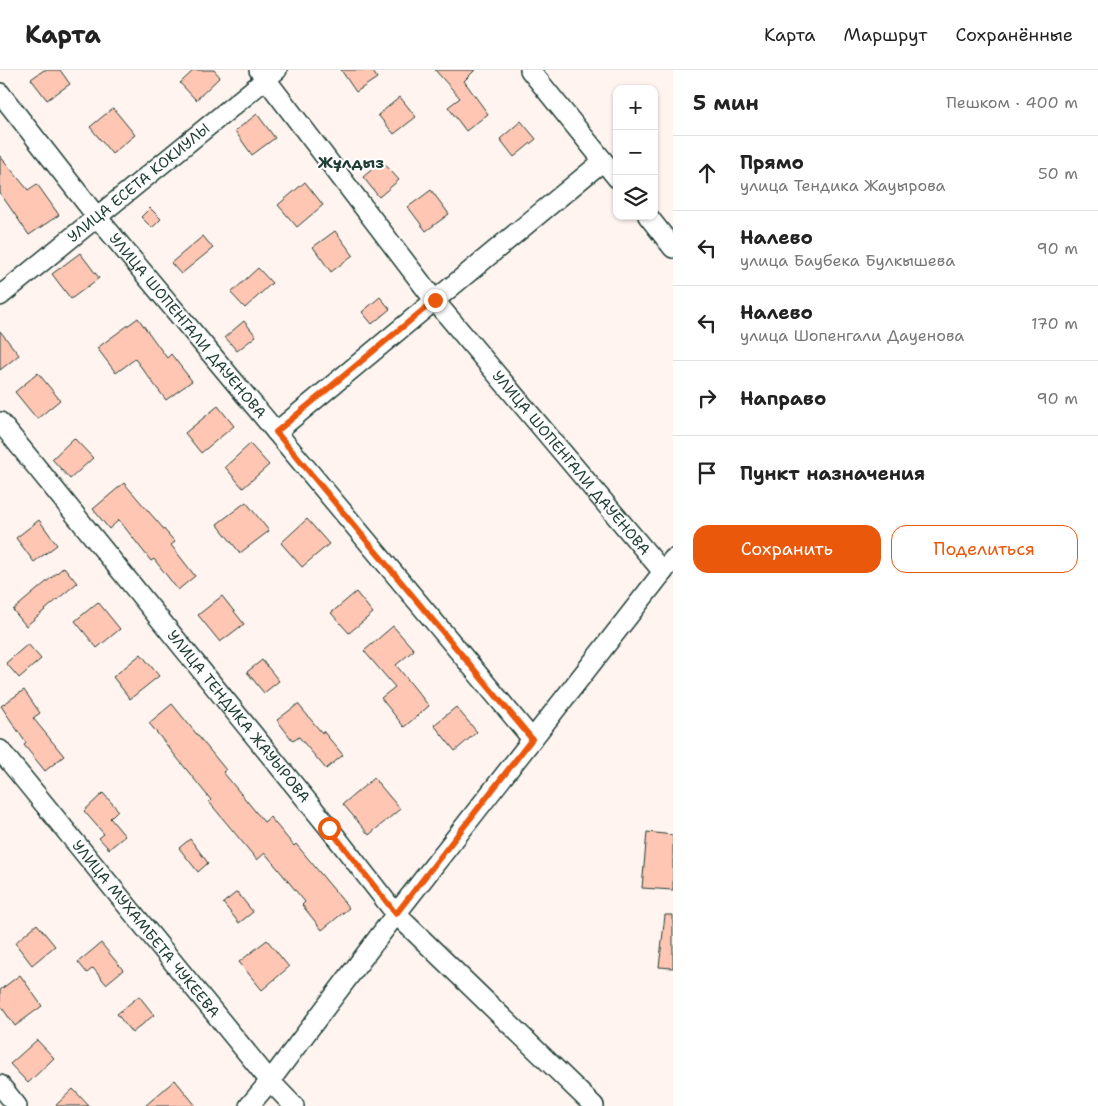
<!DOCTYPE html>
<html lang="ru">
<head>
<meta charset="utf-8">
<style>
	body { margin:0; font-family:"Shantell Sans",sans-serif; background:#f6f6f6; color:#222 }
	.controls { position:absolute; right:15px; top:15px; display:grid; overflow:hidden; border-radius:10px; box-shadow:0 1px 4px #0004 }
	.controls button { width:45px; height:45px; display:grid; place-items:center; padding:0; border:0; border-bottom:1px solid #e0e0e0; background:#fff; color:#222; font:25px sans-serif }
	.stop { position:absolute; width:15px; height:15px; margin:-11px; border:4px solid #ea580c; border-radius:50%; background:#fff }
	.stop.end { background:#ea580c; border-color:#fff; box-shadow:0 1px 5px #0008 }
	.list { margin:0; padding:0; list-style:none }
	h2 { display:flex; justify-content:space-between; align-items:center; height:65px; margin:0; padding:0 20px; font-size:21px }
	h2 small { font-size:16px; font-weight:400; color:#767676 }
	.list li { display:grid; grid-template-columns:32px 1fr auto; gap:15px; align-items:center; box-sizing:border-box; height:75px; padding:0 20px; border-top:1px solid #e0e0e0 }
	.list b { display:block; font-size:19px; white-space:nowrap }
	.list p { margin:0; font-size:16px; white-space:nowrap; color:#767676 }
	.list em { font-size:16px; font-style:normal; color:#767676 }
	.actions { display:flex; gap:10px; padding:15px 20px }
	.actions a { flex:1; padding:11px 0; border:1px solid #ea580c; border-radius:15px; text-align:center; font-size:18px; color:#ea580c }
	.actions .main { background:#ea580c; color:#fff }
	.icon { flex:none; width:28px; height:28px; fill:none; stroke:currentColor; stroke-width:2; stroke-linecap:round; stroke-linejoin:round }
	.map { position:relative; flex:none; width:673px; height:1036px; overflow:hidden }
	header { display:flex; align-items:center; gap:30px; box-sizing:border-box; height:70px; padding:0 25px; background:#fff; border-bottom:1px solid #e0e0e0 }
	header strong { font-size:24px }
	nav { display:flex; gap:28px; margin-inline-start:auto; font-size:18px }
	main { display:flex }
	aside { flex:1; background:#fff }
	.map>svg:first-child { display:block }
</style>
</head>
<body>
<header>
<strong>Карта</strong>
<nav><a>Карта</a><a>Маршрут</a><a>Сохранённые</a></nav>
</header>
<main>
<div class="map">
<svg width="673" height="1036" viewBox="0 0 673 1036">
	<rect width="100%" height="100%" fill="#fff4f0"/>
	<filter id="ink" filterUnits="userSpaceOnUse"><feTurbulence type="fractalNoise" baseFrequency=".02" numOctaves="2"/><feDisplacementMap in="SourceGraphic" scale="10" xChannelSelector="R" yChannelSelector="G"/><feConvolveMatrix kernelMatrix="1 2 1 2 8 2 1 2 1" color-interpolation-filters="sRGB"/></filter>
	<g filter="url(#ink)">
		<g fill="#fec6b3" stroke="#1f3d34">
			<polygon points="44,0 60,0 70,14 47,30 31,9"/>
			<polygon points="194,0 214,0 220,7 196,30 180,13"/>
			<polygon points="341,0 372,0 377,8 356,22"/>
			<polygon points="435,0 475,0 464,11 488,44 466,61 448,37 460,28"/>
			<polygon points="400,27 416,47 394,64 378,45"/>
			<polygon points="113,38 135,65 112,84 90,57"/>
			<polygon points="257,44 275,68 252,85 235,61"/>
			<polygon points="521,51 536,69 514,87 500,69"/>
			<polygon points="0,86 28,120 37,114 59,145 29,165 0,123"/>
			<polygon points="382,91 399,110 379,127 363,107"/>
			<polygon points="305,112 323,135 297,157 278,135"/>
			<polygon points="431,120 449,144 426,161 408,137"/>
			<polygon points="150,138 161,149 152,158 141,147"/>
			<polygon points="335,161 353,185 331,202 313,177"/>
			<polygon points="203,166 213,178 181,204 171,193"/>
			<polygon points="80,183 99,208 71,229 52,204"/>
			<polygon points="258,198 272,213 245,238 231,223"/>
			<polygon points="380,227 390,239 372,254 362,242"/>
			<polygon points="138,248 167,288 171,284 192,311 166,330 135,289 116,303 97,278"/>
			<polygon points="244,251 256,266 237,281 225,267"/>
			<polygon points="0,261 19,285 0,300"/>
			<polygon points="38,303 60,330 37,349 15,322"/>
			<polygon points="218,336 234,356 201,383 185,363"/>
			<polygon points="74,368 93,388 70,409 52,389"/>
			<polygon points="250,374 269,395 243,418 225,397"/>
			<polygon points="124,413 175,472 171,475 195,506 178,520 154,489 151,491 119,450 109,459 93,439"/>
			<polygon points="246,432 269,461 240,483 217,454"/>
			<polygon points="307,449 329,474 302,497 281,473"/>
			<polygon points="39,450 57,475 34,492 16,468"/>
			<polygon points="64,497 77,513 26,556 13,540"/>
			<polygon points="356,522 373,543 349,563 331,543"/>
			<polygon points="222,526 244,554 220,572 198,545"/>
			<polygon points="98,532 120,559 97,578 75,551"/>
			<polygon points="393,556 414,580 396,595 429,636 404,657 381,628 395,617 364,581"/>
			<polygon points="28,574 41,589 19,608 6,593"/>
			<polygon points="141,584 159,606 130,629 113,607"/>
			<polygon points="262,590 279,611 264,623 247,602"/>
			<polygon points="24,620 40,643 33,648 64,686 45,701 24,675 26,673 1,636"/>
			<polygon points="172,634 226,700 223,702 264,752 270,747 294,776 296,774 349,838 322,860 302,835 305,832 265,783 257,790 229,756 209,732 211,730 149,653"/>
			<polygon points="298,634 322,663 323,661 343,685 326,699 299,667 293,671 277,650"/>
			<polygon points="456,637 477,662 455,681 434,655"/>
			<polygon points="374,708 400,739 369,765 343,734"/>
			<polygon points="103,723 118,740 110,748 125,766 109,779 99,768 104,764 84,741"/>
			<polygon points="647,762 673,765 673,820 642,818"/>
			<polygon points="190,769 208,793 198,802 179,778"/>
			<polygon points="237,822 253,842 239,853 223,833"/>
			<polygon points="665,845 673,845 673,898 659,897"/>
			<polygon points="37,854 55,876 32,895 15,873"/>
			<polygon points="267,870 289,897 262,920 239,892"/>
			<polygon points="101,873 123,900 106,914 93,898 87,903 78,892"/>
			<polygon points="20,905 42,936 15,956 0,935 0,920"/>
			<polygon points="139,926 154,945 132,963 117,944"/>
			<polygon points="37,970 54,988 28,1013 10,994"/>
			<polygon points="175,1010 196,1036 145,1036"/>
			<polygon points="73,1019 89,1036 55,1036"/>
		</g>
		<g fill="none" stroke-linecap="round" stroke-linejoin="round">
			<defs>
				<g id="minor">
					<path id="s1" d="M259,0L435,231L663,502"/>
					<polyline points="530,0 617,108"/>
					<path id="s2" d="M0,23L97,147L532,669"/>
					<polyline points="648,146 673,178"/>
					<path id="s3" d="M0,226L277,0"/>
					<path id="s4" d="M0,352L329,758L396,844L594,1036"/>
					<polyline points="276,362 603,91"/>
					<path id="s5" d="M0,680L270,1011L294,1036"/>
					<polyline points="0,1015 17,1036"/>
					<polyline points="249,1036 270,1011 396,844 673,489"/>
				</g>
			</defs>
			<use href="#minor" stroke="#1f3d34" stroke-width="22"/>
			<use href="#minor" stroke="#fff" stroke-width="19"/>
		</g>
	</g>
	<g fill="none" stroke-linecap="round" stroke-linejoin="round" filter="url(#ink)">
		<polyline stroke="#ea580c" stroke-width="6" points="329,758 396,844 532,669 276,362 435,230"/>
	</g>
	<g text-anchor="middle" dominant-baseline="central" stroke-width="4" stroke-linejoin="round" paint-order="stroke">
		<g font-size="15" fill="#1f3d34" stroke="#fff">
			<text stroke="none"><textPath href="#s3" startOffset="179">УЛИЦА ЕСЕТА КОКИУЛЫ</textPath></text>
			<text stroke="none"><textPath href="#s2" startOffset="299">УЛИЦА ШОПЕНГАЛИ ДАУЕНОВА</textPath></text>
			<text stroke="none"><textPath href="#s1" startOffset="502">УЛИЦА ШОПЕНГАЛИ ДАУЕНОВА</textPath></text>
			<text stroke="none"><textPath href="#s4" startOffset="379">УЛИЦА ТЕНДИКА ЖАУЫРОВА</textPath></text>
			<text stroke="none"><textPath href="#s5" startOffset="231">УЛИЦА МУХАМБЕТА ЧУКЕЕВА</textPath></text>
		</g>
		<g font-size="16" font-weight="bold" fill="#1f3d34" stroke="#fff">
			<text x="351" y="92">Жұлдыз</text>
		</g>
	</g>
</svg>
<div class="controls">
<button>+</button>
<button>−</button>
<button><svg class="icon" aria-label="layers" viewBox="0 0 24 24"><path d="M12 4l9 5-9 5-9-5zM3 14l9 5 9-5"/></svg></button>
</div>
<div class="stop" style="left:329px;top:758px"></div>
<div class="stop end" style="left:435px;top:230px"></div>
</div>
<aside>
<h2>5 мин<small>Пешком · 400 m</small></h2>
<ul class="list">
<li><svg class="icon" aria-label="ahead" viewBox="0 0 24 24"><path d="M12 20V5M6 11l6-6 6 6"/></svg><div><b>Прямо</b><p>улица Тендика Жауырова</p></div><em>50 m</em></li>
<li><svg class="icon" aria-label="left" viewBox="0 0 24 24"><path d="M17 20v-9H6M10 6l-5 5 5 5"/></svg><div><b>Налево</b><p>улица Баубека Булкышева</p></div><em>90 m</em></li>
<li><svg class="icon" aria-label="left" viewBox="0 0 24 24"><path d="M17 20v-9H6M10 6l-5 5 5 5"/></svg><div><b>Налево</b><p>улица Шопенгали Дауенова</p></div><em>170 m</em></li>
<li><svg class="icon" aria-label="right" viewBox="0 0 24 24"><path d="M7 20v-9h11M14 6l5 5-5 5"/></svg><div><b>Направо</b></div><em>90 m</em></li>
<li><svg class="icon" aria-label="arrive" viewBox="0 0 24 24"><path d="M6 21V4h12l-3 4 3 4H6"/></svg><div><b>Пункт назначения</b></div></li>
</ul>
<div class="actions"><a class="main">Сохранить</a><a>Поделиться</a></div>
</aside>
</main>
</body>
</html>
